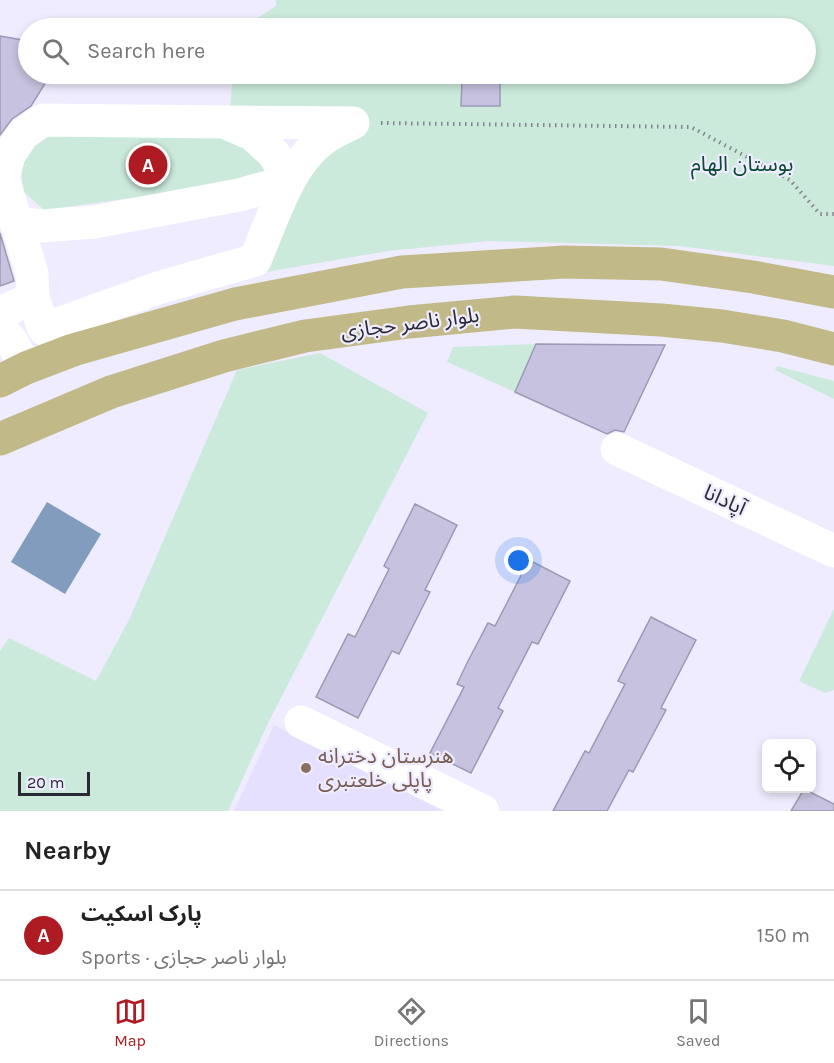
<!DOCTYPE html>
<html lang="en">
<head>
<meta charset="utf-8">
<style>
	body { margin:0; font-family:Karla,"Noto Sans Arabic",sans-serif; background:#f6f6f6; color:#222 }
	.controls { position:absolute; right:18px; bottom:18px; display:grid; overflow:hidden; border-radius:9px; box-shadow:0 3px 9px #0003 }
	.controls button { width:54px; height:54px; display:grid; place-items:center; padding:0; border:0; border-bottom:2px solid #e0e0e0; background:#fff; color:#222; font:30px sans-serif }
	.scale { position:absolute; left:18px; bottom:15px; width:72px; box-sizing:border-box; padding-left:6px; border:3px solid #2a2934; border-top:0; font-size:16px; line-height:21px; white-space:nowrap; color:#2a2934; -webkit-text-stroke:4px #eeecfe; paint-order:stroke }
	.you { position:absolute; left:519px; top:561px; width:21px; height:21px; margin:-15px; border:4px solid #fff; border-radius:50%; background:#1a73e8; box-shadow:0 0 0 9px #1a73e833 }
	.badge { display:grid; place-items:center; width:39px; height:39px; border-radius:50%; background:#ae1b22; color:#fff; font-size:20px; font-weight:700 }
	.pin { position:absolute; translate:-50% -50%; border:3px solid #fff; box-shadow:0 2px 6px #0006 }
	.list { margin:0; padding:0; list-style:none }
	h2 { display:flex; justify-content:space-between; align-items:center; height:78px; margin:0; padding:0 24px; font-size:26px }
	h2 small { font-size:20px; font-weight:400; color:#767676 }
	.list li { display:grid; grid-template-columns:39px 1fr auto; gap:18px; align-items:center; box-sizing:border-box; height:90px; padding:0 24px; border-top:2px solid #e0e0e0 }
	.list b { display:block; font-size:22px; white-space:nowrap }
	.list p { margin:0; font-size:20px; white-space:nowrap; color:#767676 }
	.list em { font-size:20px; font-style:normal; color:#767676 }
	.icon { flex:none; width:33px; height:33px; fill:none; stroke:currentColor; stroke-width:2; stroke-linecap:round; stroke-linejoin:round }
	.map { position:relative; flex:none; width:834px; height:811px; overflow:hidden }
	.search { position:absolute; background:#fff; box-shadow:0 3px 9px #0003; left:18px; right:18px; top:18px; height:66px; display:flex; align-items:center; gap:15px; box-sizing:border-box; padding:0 21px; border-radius:33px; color:#767676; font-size:22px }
	.sheet { height:168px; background:#fff }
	nav { display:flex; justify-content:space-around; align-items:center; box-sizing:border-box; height:84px; border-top:2px solid #e0e0e0; background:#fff; font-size:16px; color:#767676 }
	nav a { display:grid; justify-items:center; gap:3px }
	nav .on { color:#ae1b22 }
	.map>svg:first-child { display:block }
</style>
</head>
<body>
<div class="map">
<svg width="834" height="811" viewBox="0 0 834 811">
	<rect width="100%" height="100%" fill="#eeecfe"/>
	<polygon fill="#e4e0fe" points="274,725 443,811 234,811"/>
	<g fill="#cbeadb">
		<polygon points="276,0 834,0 834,266 680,246 489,241 388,251 260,273 306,169 327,146 230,110 233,74 806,74 806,28 242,28 276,6"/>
		<polygon points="56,114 247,125 269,171 218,186 44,210 24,192 19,155"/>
		<polygon points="536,344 515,392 447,362 453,347"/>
		<polygon points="320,353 428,413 267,725 228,811 0,811 0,651 9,638 96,681 129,620 237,370"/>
		<polygon points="777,366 834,381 834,399 775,370"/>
		<polygon points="834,609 834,690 825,693 799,681"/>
	</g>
	<polygon fill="#829cbe" points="47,502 101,534 65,594 11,562"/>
	<g fill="#c6c2df" stroke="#9d99b5" stroke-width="1.5">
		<polygon points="0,36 28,41 28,74 51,74 31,106 12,119 0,135"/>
		<polygon points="470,75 500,76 500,106 461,106 462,81 470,81"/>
		<polygon points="0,233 14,281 0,286"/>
		<polygon points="536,344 665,345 624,432 615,430 607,434 515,392"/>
		<polygon points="415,504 457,525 425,590 430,592 399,654 392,651 358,718 316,697 348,634 355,637 389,569 384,566"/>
		<polygon points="529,560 570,581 538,644 532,642 498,708 503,711 471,773 430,753 464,687 457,684 468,661 488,623 495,626"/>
		<polygon points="651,617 696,640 661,708 666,710 633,772 629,770 607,811 553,811 585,751 589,753 625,684 618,681"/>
		<polygon points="804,789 834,804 834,811 791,811"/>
	</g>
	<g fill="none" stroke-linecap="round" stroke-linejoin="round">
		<polyline stroke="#848291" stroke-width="4" stroke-dasharray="1.5 4.5" stroke-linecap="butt" points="381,123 691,127 790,180 820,214 834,214"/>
		<g stroke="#fff" stroke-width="33">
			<polyline points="229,122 351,123"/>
			<path d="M33,298L44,329L158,288L255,260C273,219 289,160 328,136C336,131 345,127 353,123"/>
			<polyline points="0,313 33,298 32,273 3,179 9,155 23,134 43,120 224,122 252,134 274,154 289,181 239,195 94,222 42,226 16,223"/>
			<polyline points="0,328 12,342 26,368"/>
			<polyline points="617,449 834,551"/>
			<polyline points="301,722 483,811"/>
		</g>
		<g stroke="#c1b988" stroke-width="33">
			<polyline points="0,381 26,368 73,350 235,304 402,272 565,262 661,264 753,277 834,292"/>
			<polyline points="0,439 111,392 224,356 305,336 409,322 515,312 661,320 722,326 783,336 834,349"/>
		</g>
	</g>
	<circle fill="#8d6e63" stroke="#eeecfe" stroke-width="2" cx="306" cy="768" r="6"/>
	<g text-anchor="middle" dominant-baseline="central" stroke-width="4.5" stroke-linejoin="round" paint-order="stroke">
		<g font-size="21" fill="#094833" stroke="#eeecfe">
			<text x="742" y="164">بوستان الهام</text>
		</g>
		<g font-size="21" fill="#2a2934" stroke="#eeecfe">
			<text transform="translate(410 323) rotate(-7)">بلوار ناصر حجازی</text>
			<text transform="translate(725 500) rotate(25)">آپادانا</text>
		</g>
		<g font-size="21" fill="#785e54" stroke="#eeecfe" text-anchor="start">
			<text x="318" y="756">هنرستان دخترانه<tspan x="318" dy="24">پاپلی خلعتبری</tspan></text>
		</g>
	</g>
</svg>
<div class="controls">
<button><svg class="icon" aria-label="locate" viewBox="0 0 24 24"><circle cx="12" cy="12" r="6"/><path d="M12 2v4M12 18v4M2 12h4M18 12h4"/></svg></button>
</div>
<div class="scale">20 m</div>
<div class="you"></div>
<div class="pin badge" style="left:148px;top:165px">A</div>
<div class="search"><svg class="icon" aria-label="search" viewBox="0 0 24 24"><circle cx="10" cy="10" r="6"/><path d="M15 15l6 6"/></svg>Search here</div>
</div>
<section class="sheet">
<h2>Nearby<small></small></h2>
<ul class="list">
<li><span class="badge">A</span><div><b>پارک اسکیت</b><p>Sports · بلوار ناصر حجازی</p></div><em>150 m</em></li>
</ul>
</section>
<nav>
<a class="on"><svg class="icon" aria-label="map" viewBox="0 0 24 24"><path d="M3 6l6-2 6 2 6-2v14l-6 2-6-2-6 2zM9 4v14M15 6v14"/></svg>Map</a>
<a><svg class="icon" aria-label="directions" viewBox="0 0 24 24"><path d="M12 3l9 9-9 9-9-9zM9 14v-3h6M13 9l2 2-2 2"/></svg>Directions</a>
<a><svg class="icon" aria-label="saved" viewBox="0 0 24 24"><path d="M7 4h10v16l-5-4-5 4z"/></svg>Saved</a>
</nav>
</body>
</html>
